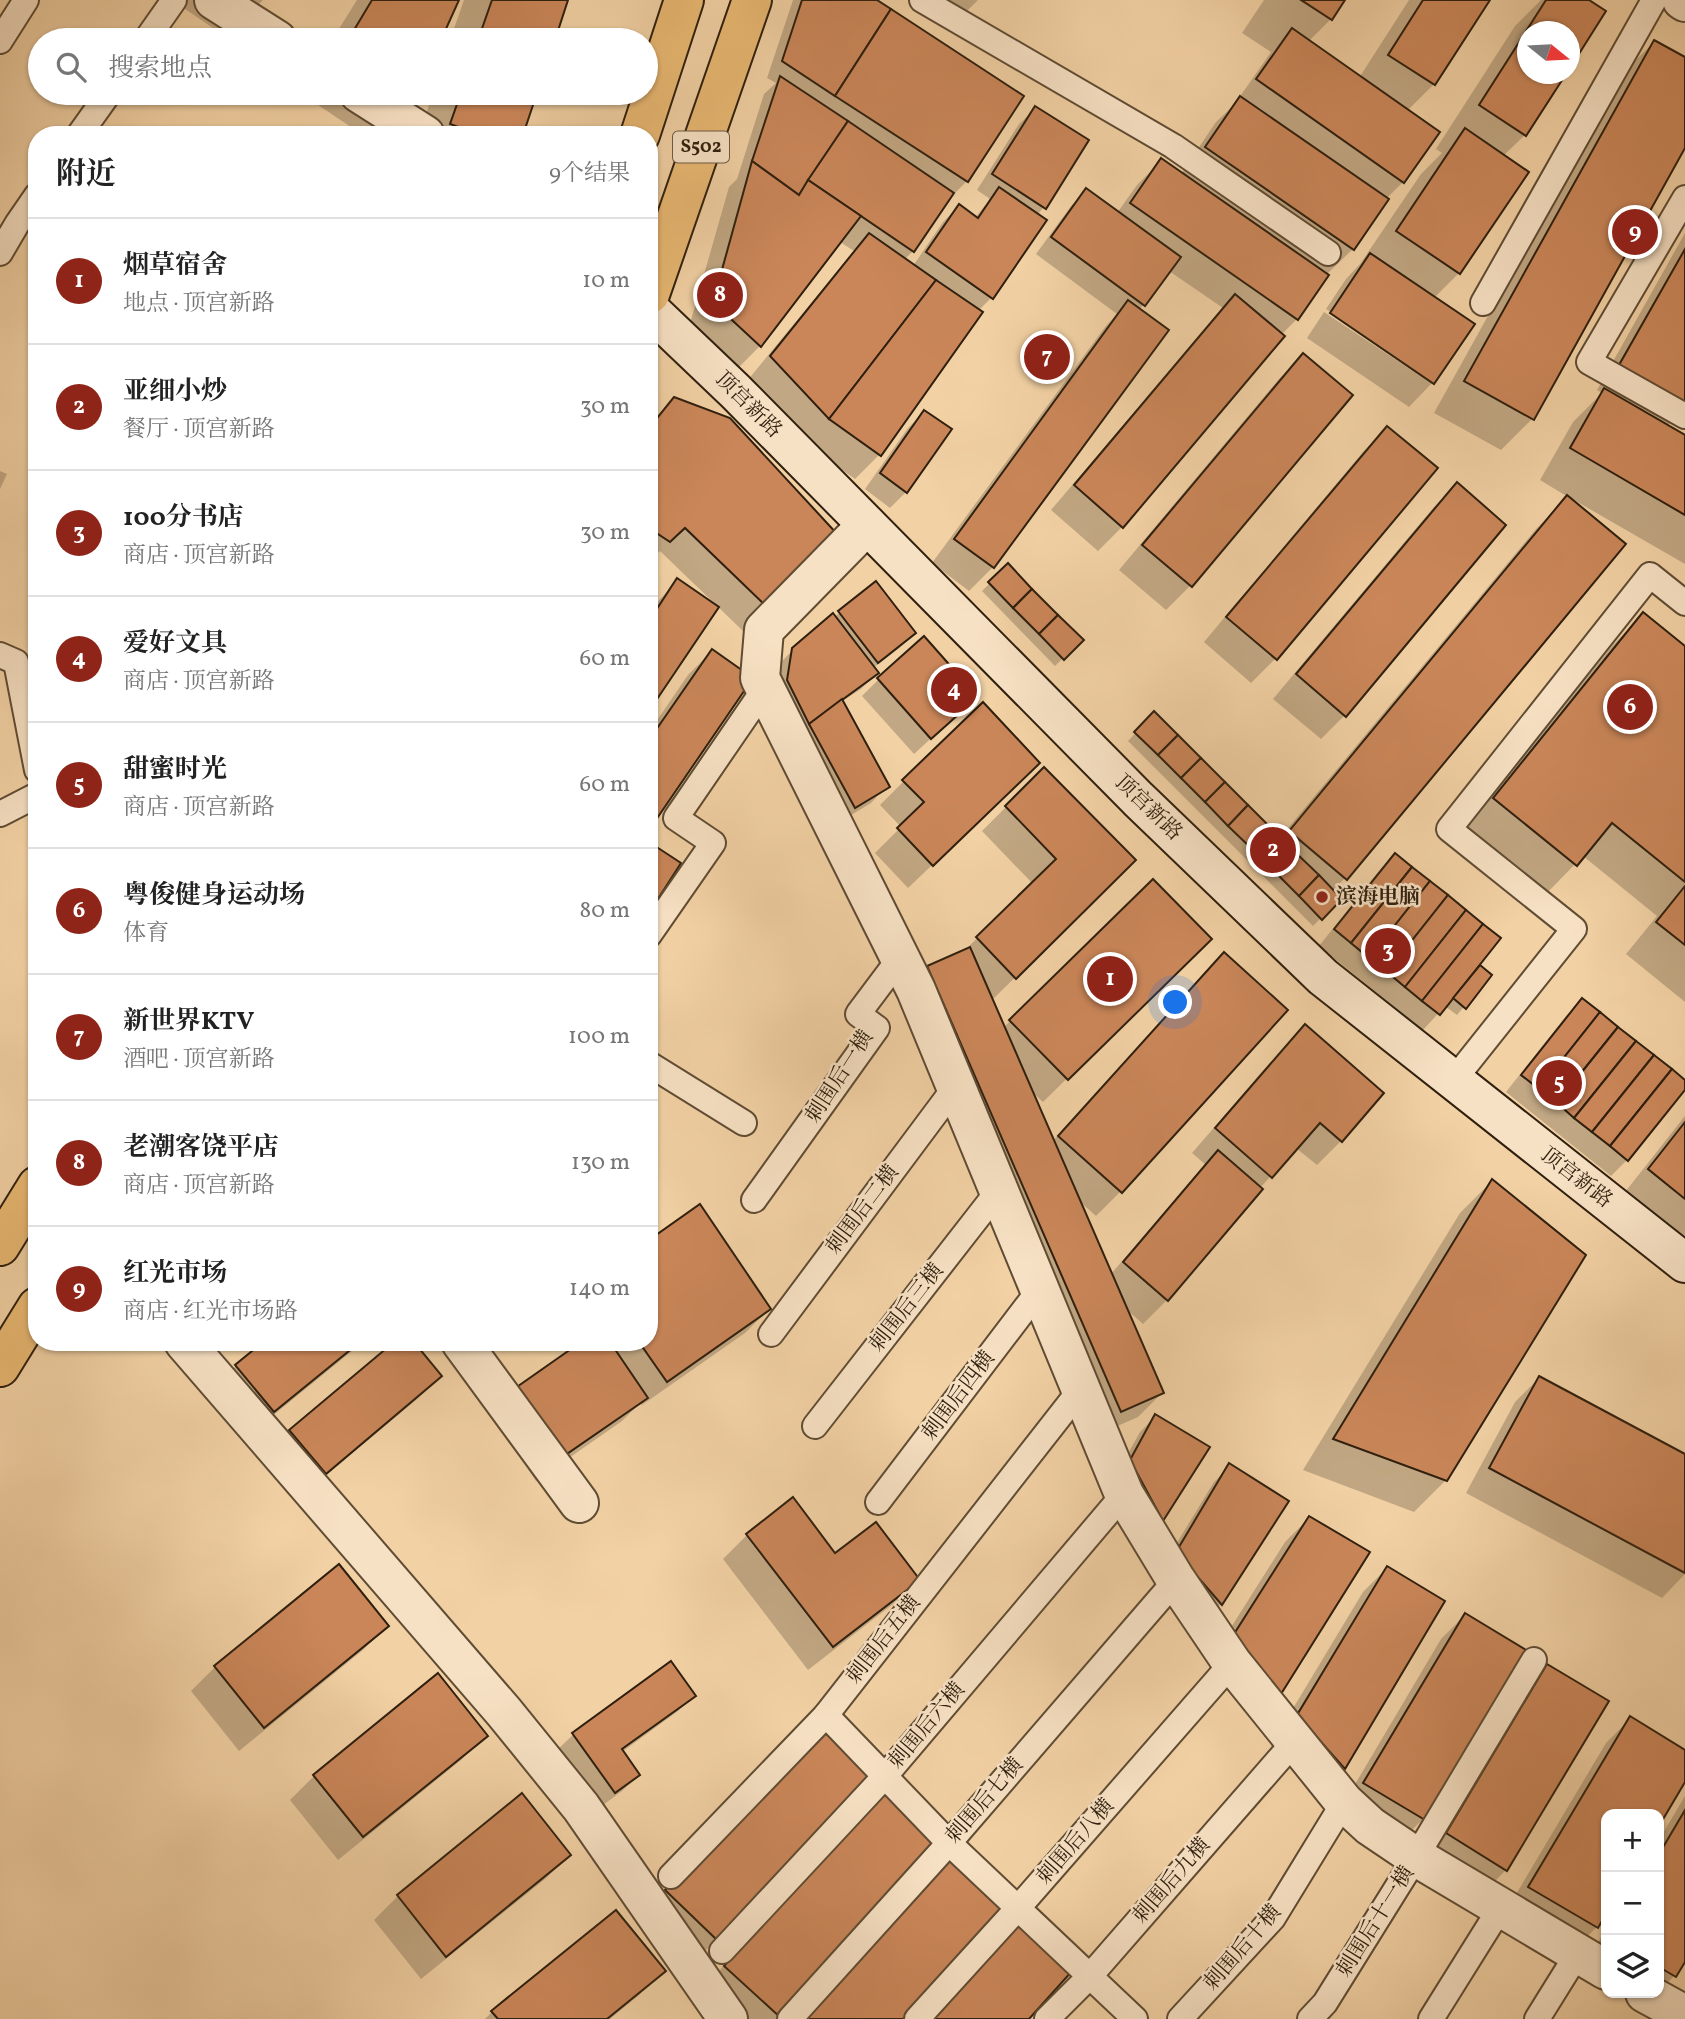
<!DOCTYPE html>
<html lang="zh">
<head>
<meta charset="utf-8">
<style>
	body { margin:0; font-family:Vollkorn,"Noto Serif SC",serif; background:#f2f2f2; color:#222 }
	.controls { position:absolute; right:21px; bottom:21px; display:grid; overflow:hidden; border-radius:14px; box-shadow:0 2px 5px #0004 }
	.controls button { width:63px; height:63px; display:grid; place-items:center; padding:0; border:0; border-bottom:2px solid #e0e0e0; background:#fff; color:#222; font:35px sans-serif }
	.compass { position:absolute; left:1517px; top:21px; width:63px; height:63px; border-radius:50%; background:#fff; box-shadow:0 2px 5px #0004; rotate:108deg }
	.you { position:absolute; left:1176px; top:1003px; width:24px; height:24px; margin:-18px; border:5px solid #fff; border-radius:50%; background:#1a73e8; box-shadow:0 0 0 10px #1a73e833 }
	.badge { display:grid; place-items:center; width:46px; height:46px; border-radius:50%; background:#8f2418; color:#fff; font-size:23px; font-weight:700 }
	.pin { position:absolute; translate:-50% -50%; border:4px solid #fff; box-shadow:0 2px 7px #0006 }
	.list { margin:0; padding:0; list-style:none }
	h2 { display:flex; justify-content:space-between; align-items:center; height:91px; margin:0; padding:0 28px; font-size:30px }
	h2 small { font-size:23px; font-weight:400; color:#767676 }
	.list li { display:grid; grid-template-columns:46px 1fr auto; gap:21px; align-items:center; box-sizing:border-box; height:126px; padding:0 28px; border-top:2px solid #e0e0e0 }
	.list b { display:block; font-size:26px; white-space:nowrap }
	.list p { margin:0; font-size:23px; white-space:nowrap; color:#767676 }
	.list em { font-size:23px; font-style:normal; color:#767676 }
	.icon { flex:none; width:38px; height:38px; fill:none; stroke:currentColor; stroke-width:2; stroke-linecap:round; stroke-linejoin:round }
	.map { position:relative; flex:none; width:1685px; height:2019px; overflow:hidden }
	.search { position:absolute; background:#fff; box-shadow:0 2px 5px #0004; left:28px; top:28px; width:630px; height:77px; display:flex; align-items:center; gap:18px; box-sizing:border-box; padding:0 24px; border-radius:38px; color:#767676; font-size:26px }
	.panel { position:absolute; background:#fff; box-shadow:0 2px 5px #0004; left:28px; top:126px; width:630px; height:1225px; border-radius:28px }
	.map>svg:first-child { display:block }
</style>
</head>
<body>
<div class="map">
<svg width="1685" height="2019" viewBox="0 0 1685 2019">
	<rect width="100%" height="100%" fill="#f2d1a4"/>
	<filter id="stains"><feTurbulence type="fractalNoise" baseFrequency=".00286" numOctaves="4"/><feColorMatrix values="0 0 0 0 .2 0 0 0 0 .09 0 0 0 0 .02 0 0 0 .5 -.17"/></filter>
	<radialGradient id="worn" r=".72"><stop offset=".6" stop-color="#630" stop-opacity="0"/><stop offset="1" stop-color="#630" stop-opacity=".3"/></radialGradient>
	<g fill="#0003">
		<polygon points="172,0 263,0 226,37"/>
		<polygon points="357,0 457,0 439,40 332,40"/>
		<polygon points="464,0 566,0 553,40 450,40"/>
		<polygon points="793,0 873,0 967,181 947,201 913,251 905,259 913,266 943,222 959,206 975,218 990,199 977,190 1019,124 1036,108 1044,207 1037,215 992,297 978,311 981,313 879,455 855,479 805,443 747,381 854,251 840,242 760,346 736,370 696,333 691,320 729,187 737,179 764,94 776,83 767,78"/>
		<polygon points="910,0 978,0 953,25"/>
		<polygon points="1264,0 1343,0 1331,19 1308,42 1359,78 1409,0 1488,0 1434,84 1407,111 1403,182 1386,199 1353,249 1328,273 1297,319 1281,335 1122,527 1098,551 1051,510 1223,308 1169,271 1139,310 993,567 969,591 932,563 1105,327 1117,314 1036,254 1071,206 1087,190 1117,213 1137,185 1161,161 1181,174 1216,122 1234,105 1271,52 1242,33"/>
		<polygon points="1541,0 1586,0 1604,11 1570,65 1570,32 1528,32 1528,74 1564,74 1525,135 1503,156 1459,273 1434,298 1433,382 1409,407 1307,338 1324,312 1431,383 1431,379 1326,309 1346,279 1360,264 1421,174 1442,153 1436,149 1515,26"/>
		<polygon points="1654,42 1685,59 1685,145 1532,419 1501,450 1434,413 1623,73"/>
		<polygon points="300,93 416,93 376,135 363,135"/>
		<polygon points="433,93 535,93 521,135 419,135"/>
		<polygon points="1685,233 1685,408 1667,426 1685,437 1685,564 1574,500 1345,878 1332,891 1340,899 1313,926 1128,741 1154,714 1279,839 1536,529 1568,497 1540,480 1573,422 1602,393 1597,390"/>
		<polygon points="1303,355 1350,396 1190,586 1166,610 1119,570 1279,379"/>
		<polygon points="675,399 836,536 743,631 717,606 649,708 649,611 677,581 713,605 714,603 660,551 649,561 649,424"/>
		<polygon points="924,412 906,492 890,508 865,489 908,428"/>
		<polygon points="1388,428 1435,468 1275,659 1251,683 1204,642 1363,452"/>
		<polygon points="0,471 7,474 0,489"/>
		<polygon points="1457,484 1345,715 1321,739 1273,699 1433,508"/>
		<polygon points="1008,565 1081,640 1055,666 982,591"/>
		<polygon points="876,584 914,633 898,649 873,668 877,673 861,689 841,702 887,786 871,803 838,823 776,667 793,650"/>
		<polygon points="1643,614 1685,648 1685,1002 1626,954 1657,916 1583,856 1544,896 1463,831 1612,646"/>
		<polygon points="712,651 649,827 649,732 688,675"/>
		<polygon points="878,680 976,697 914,754 862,696"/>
		<polygon points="1044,769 1134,860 991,1001 1003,1028 1153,881 1209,939 1043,1102 1030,1090 1052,1142 1200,978 1224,954 1285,1010 1120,1192 1096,1216 1077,1199 1110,1275 1206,1165 1192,1153 1281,1050 1305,1026 1382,1093 1341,1141 1317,1165 1296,1148 1260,1188 1167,1300 1143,1324 1125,1308 1162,1393 1138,1417 1097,1435 904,991 928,967 964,951 1033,884 982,831"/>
		<polygon points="904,781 1014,787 908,888 875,853 901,827 880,805"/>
		<polygon points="1395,855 1477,965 1490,976 1457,1015 1445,1006 1423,1030 1319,946 1379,871"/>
		<polygon points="1582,1000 1685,1083 1685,1087 1627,1160 1611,1176 1506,1092 1566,1016"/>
		<polygon points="1685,1116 1685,1235 1674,1246 1618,1201"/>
		<polygon points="1492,1181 1446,1480 1414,1512 1303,1470 1460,1213"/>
		<polygon points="769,1309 745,1333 642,1405 640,1403 622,1421 536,1481 491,1414 584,1342 649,1342"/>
		<polygon points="184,1342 223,1342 200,1361"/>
		<polygon points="265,1342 363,1342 249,1435 212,1390 236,1366"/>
		<polygon points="440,1376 416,1400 301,1496 267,1455 291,1431"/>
		<polygon points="1539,1378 1685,1456 1685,1574 1662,1598 1466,1493 1515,1402"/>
		<polygon points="1156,1416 1207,1447 1162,1520 1115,1477 1140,1432"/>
		<polygon points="1230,1466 1287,1501 1221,1604 1205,1619 1161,1569 1214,1482"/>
		<polygon points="1309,1518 1255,1717 1211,1659 1285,1542"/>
		<polygon points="747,1535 917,1580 893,1604 808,1670 723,1559"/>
		<polygon points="1387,1568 1443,1601 1343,1767 1320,1791 1274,1740 1363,1592"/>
		<polygon points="1465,1615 1423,1819 1399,1843 1341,1808 1441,1639"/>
		<polygon points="387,1626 363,1650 239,1751 191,1691 215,1667"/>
		<polygon points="1547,1666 1506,1870 1482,1894 1423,1858 1523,1690"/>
		<polygon points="437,1676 485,1735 461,1760 338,1860 290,1800 314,1776"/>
		<polygon points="694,1695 678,1711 622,1752 638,1775 622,1791 599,1808 557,1750 574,1734"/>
		<polygon points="1630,1719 1685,1752 1685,1779 1659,1823 1659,1814 1606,1814 1606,1911 1597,1927 1572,1951 1506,1911 1606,1743"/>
		<polygon points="798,1753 716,1940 692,1964 642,1915"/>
		<polygon points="1685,1796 1685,1958 1674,1976 1659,1992 1659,1840"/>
		<polygon points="859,1816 938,1841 778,2019 732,2019 701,1991"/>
		<polygon points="569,1855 545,1879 421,1979 374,1920 398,1896"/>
		<polygon points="1606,1929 1606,1973 1587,1961"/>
		<polygon points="663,1971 639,1995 610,2019 485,2019 492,2012"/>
	</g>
	<g fill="#ca8659" stroke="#2e1f0e" stroke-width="2">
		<polygon points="372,0 459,0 441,40 348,40"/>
		<polygon points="492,0 568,0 555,40 478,40"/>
		<polygon points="802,0 877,0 891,9 835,96 782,61"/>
		<polygon points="1301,0 1345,0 1332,20"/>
		<polygon points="1423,0 1490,0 1435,85 1388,55"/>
		<polygon points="1546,0 1589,0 1606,11 1570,68 1570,32 1528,32 1528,74 1566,74 1526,136 1479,105"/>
		<polygon points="891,9 1024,96 968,182 835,96"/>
		<polygon points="1292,28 1440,132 1404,183 1256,79"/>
		<polygon points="1654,40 1685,57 1685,148 1534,420 1464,381"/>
		<polygon points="780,76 848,121 799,195 752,161"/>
		<polygon points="461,93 537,93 523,135 480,135 450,124"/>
		<polygon points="1240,96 1389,199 1354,250 1205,147"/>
		<polygon points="1035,106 1089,140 1046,209 992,174"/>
		<polygon points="848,121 954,193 914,252 808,180"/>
		<polygon points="1465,128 1529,172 1460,274 1396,231"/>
		<polygon points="1161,158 1329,275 1298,320 1130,203"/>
		<polygon points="752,161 799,195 808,180 861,216 761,347 719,308 715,295"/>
		<polygon points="999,187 1047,220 993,299 926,252 959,204 978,218"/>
		<polygon points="1086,188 1181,257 1145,306 1051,237"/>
		<polygon points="869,233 936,280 829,419 770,356"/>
		<polygon points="1685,249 1685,403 1619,365"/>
		<polygon points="1370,253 1475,324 1434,384 1330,313"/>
		<polygon points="936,280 983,312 881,456 829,419"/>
		<polygon points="1235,294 1285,336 1123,528 1074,485"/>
		<polygon points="1128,300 1169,330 994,568 954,539"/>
		<polygon points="1303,353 1353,395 1192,587 1142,545"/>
		<polygon points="1604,388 1685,435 1685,515 1570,448"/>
		<polygon points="674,397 730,418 839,536 768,608 685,528 670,542 649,528 649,428"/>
		<polygon points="924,410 952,429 907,493 880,473"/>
		<polygon points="1387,426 1438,468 1277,660 1226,617"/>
		<polygon points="1457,482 1506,525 1346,717 1296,674"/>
		<polygon points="1567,495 1626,544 1347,880 1289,831"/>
		<polygon points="1008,563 1032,589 1013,608 988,582"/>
		<polygon points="677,578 719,607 649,711 649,621"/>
		<polygon points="876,581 916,633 878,663 838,611"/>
		<polygon points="1032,589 1058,615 1039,634 1013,608"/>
		<polygon points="1643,612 1685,646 1685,882 1612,823 1577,866 1493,798"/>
		<polygon points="833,613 879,673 809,724 787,680 792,648"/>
		<polygon points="1058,615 1084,640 1064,660 1039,634"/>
		<polygon points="924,636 978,697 931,739 877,678"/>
		<polygon points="712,649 753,678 649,830 649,740"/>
		<polygon points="842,699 890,787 855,808 809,724"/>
		<polygon points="983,702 1040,763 933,866 897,828 924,802 902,780"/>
		<polygon points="1154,711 1178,735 1158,755 1134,732"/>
		<polygon points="1178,735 1201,758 1181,778 1158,755"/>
		<polygon points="1201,758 1225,782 1205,802 1181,778"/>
		<polygon points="1044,767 1136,860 1016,979 976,937 1056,859 1005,806"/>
		<polygon points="1225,782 1248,805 1228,826 1205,802"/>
		<polygon points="1248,805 1272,829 1252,849 1228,826"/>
		<polygon points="1272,829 1295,852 1275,872 1252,849"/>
		<polygon points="649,842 681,863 649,913"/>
		<polygon points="1295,852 1319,875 1299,896 1275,872"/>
		<polygon points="1395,853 1412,867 1351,943 1334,929"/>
		<polygon points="1412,867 1430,881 1369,958 1351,943"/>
		<polygon points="1319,875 1342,899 1322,920 1299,896"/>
		<polygon points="1153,879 1212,939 1068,1080 1009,1020"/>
		<polygon points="1430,881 1448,895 1387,972 1369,958"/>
		<polygon points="1685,886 1685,945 1656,922"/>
		<polygon points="1448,895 1466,910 1405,987 1387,972"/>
		<polygon points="1466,910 1483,924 1422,1001 1405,987"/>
		<polygon points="1483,924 1501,938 1440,1015 1422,1001"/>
		<polygon points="970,947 1164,1393 1121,1412 927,966"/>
		<polygon points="1224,952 1288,1010 1122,1193 1058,1136"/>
		<polygon points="1480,965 1492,975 1466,1009 1453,998"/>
		<polygon points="1582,998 1600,1012 1539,1089 1521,1075"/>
		<polygon points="1600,1012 1618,1027 1557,1103 1539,1089"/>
		<polygon points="1305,1024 1384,1093 1342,1142 1320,1123 1272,1178 1215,1128"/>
		<polygon points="1618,1027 1636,1041 1574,1118 1557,1103"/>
		<polygon points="1636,1041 1654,1055 1592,1132 1574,1118"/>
		<polygon points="1654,1055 1672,1069 1610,1146 1592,1132"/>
		<polygon points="1672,1069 1685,1080 1685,1090 1628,1161 1610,1146"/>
		<polygon points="1685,1122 1685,1199 1648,1169"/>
		<polygon points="1218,1150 1263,1189 1168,1301 1123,1262"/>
		<polygon points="1492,1179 1586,1255 1447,1481 1333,1439"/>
		<polygon points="700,1204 771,1309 667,1382 639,1342 649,1342 649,1240"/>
		<polygon points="263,1342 360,1342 274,1412 235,1365"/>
		<polygon points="394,1342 414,1342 442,1376 326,1474 289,1430"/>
		<polygon points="581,1342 610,1342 648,1398 561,1458 514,1389"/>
		<polygon points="1539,1376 1685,1454 1685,1573 1489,1468"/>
		<polygon points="1155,1414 1210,1447 1163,1521 1130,1460"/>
		<polygon points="1229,1463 1289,1501 1222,1605 1176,1552"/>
		<polygon points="793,1497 835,1553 876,1522 920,1580 833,1647 746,1534"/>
		<polygon points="1309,1516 1370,1552 1281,1694 1234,1634"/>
		<polygon points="339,1564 389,1626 264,1728 214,1666"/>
		<polygon points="1387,1566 1445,1601 1345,1769 1297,1715"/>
		<polygon points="1465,1613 1526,1650 1425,1820 1363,1783"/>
		<polygon points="671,1661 696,1696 622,1749 640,1775 615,1793 572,1733"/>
		<polygon points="1547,1664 1609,1701 1507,1871 1446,1833"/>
		<polygon points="438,1673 488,1736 363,1837 313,1775"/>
		<polygon points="1630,1716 1685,1750 1685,1782 1659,1826 1659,1814 1606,1814 1606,1914 1598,1928 1528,1887"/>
		<polygon points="822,1726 875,1777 718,1941 665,1890"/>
		<polygon points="883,1789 941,1841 781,2018 724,1966"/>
		<polygon points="522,1793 571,1855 446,1957 397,1895"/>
		<polygon points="1685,1810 1685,1962 1676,1977 1659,1967 1659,1854"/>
		<polygon points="951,1853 1007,1904 903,2019 802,2019"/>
		<polygon points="616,1910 666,1971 607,2019 498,2019 491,2011"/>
		<polygon points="1018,1920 1073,1970 1029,2019 928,2019"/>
	</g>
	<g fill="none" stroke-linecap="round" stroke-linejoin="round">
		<defs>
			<g id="service">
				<polyline points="922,0 1173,146 1328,253"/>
				<polyline points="146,40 174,0"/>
				<polyline points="0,41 26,0"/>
				<polyline points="79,135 109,93"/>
				<polyline points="1685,198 1589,362 1685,416"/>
				<polyline points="0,253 17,224 37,195"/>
				<polyline points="1483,303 1654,0"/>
				<polyline points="0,655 16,662 37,770"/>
				<polyline points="0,814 37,795"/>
				<polyline points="649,935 713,843 676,818 765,688"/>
				<polyline points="649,1064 744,1123"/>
				<polyline points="1453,1081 1574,929 1449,829 1650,575 1685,603"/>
				<polyline points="754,1200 877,1028 858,1014 900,958"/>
				<polyline points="771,1334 956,1086"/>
				<polyline points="815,1426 999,1190"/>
				<polyline points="878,1502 1040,1289"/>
				<polyline points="826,1715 949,1843 1135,2019"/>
				<polyline points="671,1876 826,1715 1081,1389"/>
				<polyline points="722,1951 885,1776 1124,1494"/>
				<polyline points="790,2019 949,1843 1176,1580"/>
				<polyline points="917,2019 1018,1908 1232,1663"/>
				<polyline points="1047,2019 1090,1976 1295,1741"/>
				<polyline points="1180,2019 1273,1918 1344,1802"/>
				<polyline points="1310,2019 1325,2003 1416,1857 1534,1660"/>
				<polyline points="1431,2019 1501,1907"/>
				<polyline points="1537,2019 1578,1953"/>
			</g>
			<g id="minor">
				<polyline points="214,0 277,40"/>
				<polyline points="359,93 425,135"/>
				<polyline points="867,525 764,630 760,678 916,990 1124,1494 1176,1580 1232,1663 1344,1802 1370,1826 1416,1857 1606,1970"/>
				<polyline points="184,1342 504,1712 581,1807 728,2019"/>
				<polyline points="461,1342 579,1503"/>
				<polyline points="1645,1993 1685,2015"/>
			</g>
			<polyline id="tertiary" points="1682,0 1685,2"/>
			<polyline id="secondary" points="649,309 735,391 1138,799 1323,977 1685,1263"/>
			<g id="primary">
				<polyline points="640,135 684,0"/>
				<polyline points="650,294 752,0"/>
				<polyline points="0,1246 37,1186"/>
				<polyline points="0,1367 37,1307"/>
			</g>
		</defs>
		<use href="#service" stroke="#5f4c34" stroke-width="28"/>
		<use href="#minor" stroke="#5f4c34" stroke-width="42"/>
		<use href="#tertiary" stroke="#5f4c34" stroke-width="42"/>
		<use href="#secondary" stroke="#2e1f0e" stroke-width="42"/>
		<use href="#primary" stroke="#2e1f0e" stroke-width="42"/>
		<use href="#service" stroke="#f7e1c4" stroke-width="24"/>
		<use href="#minor" stroke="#f7e1c4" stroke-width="38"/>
		<use href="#tertiary" stroke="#f7e1c4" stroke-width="38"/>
		<use href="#secondary" stroke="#f7e1c4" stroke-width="38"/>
		<use href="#primary" stroke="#e9b872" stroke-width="38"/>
	</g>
	<circle fill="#8f2418" stroke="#f7e1c4" stroke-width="2.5" cx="1322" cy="897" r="7"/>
	<g text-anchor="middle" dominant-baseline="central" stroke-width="5" stroke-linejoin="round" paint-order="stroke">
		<rect fill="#f7e1c4" stroke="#6a5945" stroke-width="2" x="673" y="131.5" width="56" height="31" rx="5"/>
		<g font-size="19" font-weight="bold" fill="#2e1f0e">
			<text x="701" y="147">S502</text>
		</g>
		<g font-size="21" fill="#2e1f0e" stroke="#f7e1c4">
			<text transform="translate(748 405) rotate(45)">顶宫新路</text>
			<text transform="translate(1148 808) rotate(44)">顶宫新路</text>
			<text transform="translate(840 1077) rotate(-57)">刺围后一横</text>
			<text transform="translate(1576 1178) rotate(38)">顶宫新路</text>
			<text transform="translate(863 1210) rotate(-53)">刺围后二横</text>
			<text transform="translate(907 1308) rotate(-52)">刺围后三横</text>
			<text transform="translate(959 1396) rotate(-53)">刺围后四横</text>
			<text transform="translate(884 1640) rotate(-52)">刺围后五横</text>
			<text transform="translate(927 1726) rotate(-50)">刺围后六横</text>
			<text transform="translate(985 1801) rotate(-49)">刺围后七横</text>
			<text transform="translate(1076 1842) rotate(-49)">刺围后八横</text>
			<text transform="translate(1172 1881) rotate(-49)">刺围后九横</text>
			<text transform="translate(1376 1922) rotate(-58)">刺围后十一横</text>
			<text transform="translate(1243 1948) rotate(-49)">刺围后十横</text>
		</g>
		<g font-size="21" font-weight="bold" fill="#2e1f0e" stroke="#f7e1c4" text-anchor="start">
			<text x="1336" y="897">滨海电脑</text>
		</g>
	</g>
	<rect width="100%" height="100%" filter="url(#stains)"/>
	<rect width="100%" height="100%" fill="url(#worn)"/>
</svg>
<div class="controls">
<button>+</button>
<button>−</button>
<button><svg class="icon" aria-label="layers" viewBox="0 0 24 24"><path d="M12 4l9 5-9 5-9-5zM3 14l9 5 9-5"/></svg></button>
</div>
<svg class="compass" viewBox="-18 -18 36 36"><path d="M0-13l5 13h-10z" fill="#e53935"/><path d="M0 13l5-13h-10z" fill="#767676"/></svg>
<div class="you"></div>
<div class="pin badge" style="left:1110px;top:979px">1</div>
<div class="pin badge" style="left:1273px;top:850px">2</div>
<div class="pin badge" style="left:1388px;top:951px">3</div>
<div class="pin badge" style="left:954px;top:690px">4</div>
<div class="pin badge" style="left:1559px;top:1083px">5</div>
<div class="pin badge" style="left:1630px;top:707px">6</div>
<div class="pin badge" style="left:1047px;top:357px">7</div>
<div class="pin badge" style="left:720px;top:295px">8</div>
<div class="pin badge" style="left:1635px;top:232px">9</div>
<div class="search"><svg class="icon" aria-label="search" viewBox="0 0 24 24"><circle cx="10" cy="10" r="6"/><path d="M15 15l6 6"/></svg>搜索地点</div>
<section class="panel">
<h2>附近<small>9个结果</small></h2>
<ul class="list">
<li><span class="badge">1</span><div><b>烟草宿舍</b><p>地点 · 顶宫新路</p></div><em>10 m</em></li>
<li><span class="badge">2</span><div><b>亚细小炒</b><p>餐厅 · 顶宫新路</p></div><em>30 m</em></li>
<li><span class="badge">3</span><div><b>100分书店</b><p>商店 · 顶宫新路</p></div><em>30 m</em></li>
<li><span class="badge">4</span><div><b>爱好文具</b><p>商店 · 顶宫新路</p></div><em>60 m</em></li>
<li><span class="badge">5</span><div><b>甜蜜时光</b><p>商店 · 顶宫新路</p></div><em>60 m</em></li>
<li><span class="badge">6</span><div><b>粤俊健身运动场</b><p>体育</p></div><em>80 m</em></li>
<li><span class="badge">7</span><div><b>新世界KTV</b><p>酒吧 · 顶宫新路</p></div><em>100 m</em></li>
<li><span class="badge">8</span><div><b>老潮客饶平店</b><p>商店 · 顶宫新路</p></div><em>130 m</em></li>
<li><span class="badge">9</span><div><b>红光市场</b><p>商店 · 红光市场路</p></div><em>140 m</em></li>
</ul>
</section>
</div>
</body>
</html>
